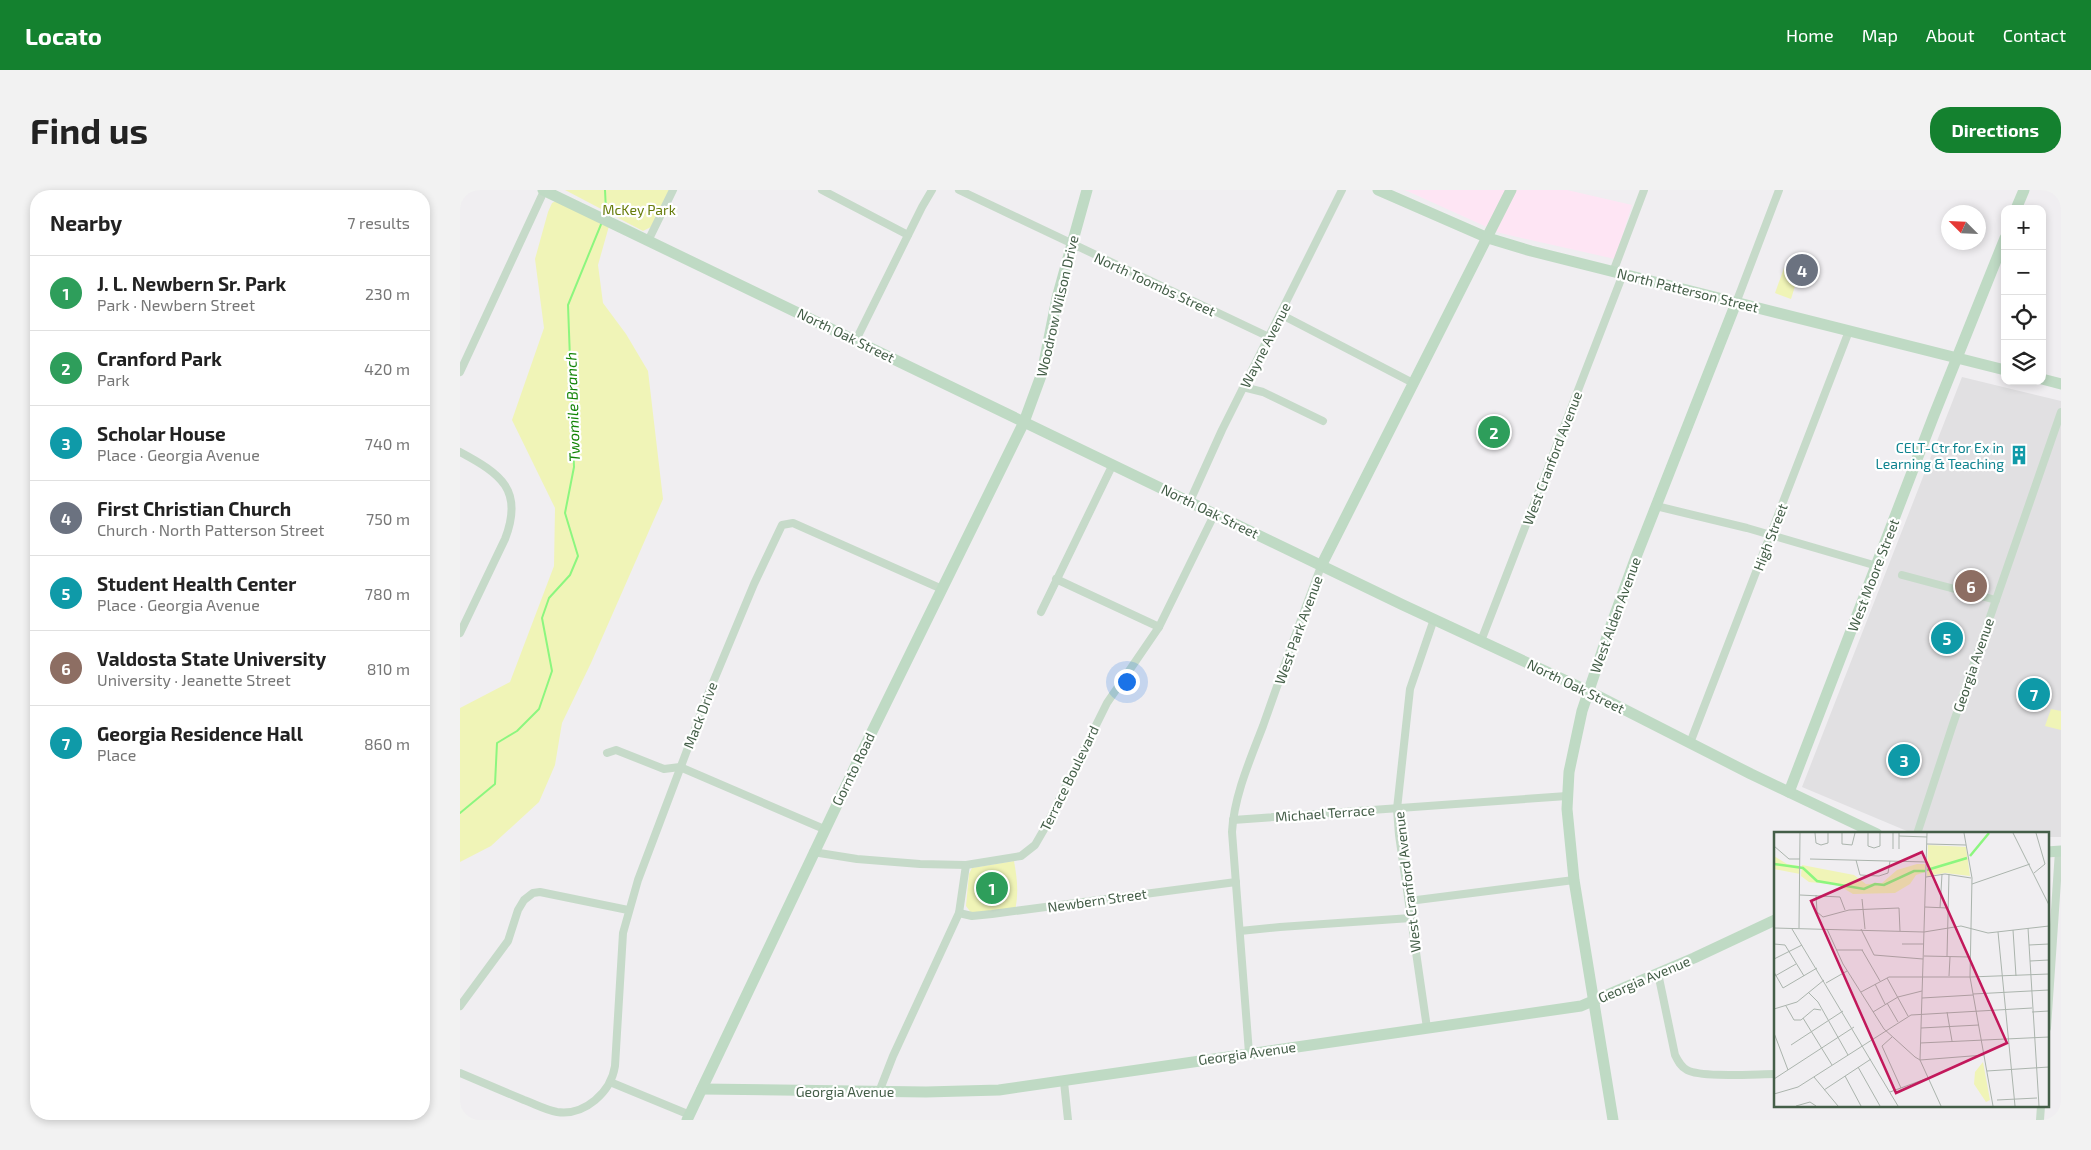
<!DOCTYPE html>
<html lang="en">
<head>
<meta charset="utf-8">
<style>
	body { margin:0; font-family:"Exo 2",sans-serif; background:#f2f2f2; color:#222 }
	.controls { position:absolute; right:15px; top:15px; display:grid; overflow:hidden; border-radius:10px; box-shadow:0 2px 8px #0003 }
	.controls button { width:45px; height:45px; display:grid; place-items:center; padding:0; border:0; border-bottom:1px solid #e0e0e0; background:#fff; color:#222; font:25px sans-serif }
	.compass { position:absolute; left:1481px; top:15px; width:45px; height:45px; border-radius:50%; background:#fff; box-shadow:0 2px 8px #0003; rotate:294deg }
	.you { position:absolute; left:666px; top:491px; width:18px; height:18px; margin:-12px; border:4px solid #fff; border-radius:50%; background:#1a73e8; box-shadow:0 0 0 8px #1a73e833 }
	.badge { display:grid; place-items:center; width:32px; height:32px; border-radius:50%; background:#14812f; color:#fff; font-size:16px; font-weight:700 }
	.pin { position:absolute; translate:-50% -50%; border:2px solid #fff; box-shadow:0 1px 5px #0006 }
	.list { margin:0; padding:0; list-style:none }
	h2 { display:flex; justify-content:space-between; align-items:center; height:65px; margin:0; padding:0 20px; font-size:21px }
	h2 small { font-size:16px; font-weight:400; color:#767676 }
	.list li { display:grid; grid-template-columns:32px 1fr auto; gap:15px; align-items:center; box-sizing:border-box; height:75px; padding:0 20px; border-top:1px solid #e0e0e0 }
	.list b { display:block; font-size:19px; white-space:nowrap }
	.list p { margin:0; font-size:16px; white-space:nowrap; color:#767676 }
	.list em { font-size:16px; font-style:normal; color:#767676 }
	.icon { flex:none; width:28px; height:28px; fill:none; stroke:currentColor; stroke-width:2; stroke-linecap:round; stroke-linejoin:round }
	.map { position:relative; flex:none; width:1601px; height:930px; overflow:hidden; border-radius:20px }
	header { display:flex; align-items:center; gap:30px; box-sizing:border-box; height:70px; padding:0 25px; background:#14812f; color:#fff }
	header strong { font-size:24px }
	nav { display:flex; gap:28px; margin-inline-start:auto; font-size:18px }
	.intro { display:flex; align-items:center; justify-content:space-between; box-sizing:border-box; height:120px; padding:0 30px }
	h1 { margin:0; font-size:35px }
	.button { padding:12px 22px; border-radius:20px; background:#14812f; color:#fff; font-size:18px; font-weight:700 }
	main { display:flex; gap:30px; padding:0 30px }
	aside { flex:1; background:#fff; border-radius:20px; box-shadow:0 2px 8px #0003 }
	.map>svg:first-child { display:block }
</style>
</head>
<body>
<header>
<strong>Locato</strong>
<nav><a>Home</a><a>Map</a><a>About</a><a>Contact</a></nav>
</header>
<div class="intro"><h1>Find us</h1><a class="button">Directions</a></div>
<main>
<aside>
<h2>Nearby<small>7 results</small></h2>
<ul class="list">
<li><span class="badge" style="background:#2e9e5b">1</span><div><b>J. L. Newbern Sr. Park</b><p>Park · Newbern Street</p></div><em>230 m</em></li>
<li><span class="badge" style="background:#2e9e5b">2</span><div><b>Cranford Park</b><p>Park</p></div><em>420 m</em></li>
<li><span class="badge" style="background:#0f9aa8">3</span><div><b>Scholar House</b><p>Place · Georgia Avenue</p></div><em>740 m</em></li>
<li><span class="badge" style="background:#6b7280">4</span><div><b>First Christian Church</b><p>Church · North Patterson Street</p></div><em>750 m</em></li>
<li><span class="badge" style="background:#0f9aa8">5</span><div><b>Student Health Center</b><p>Place · Georgia Avenue</p></div><em>780 m</em></li>
<li><span class="badge" style="background:#8d6e63">6</span><div><b>Valdosta State University</b><p>University · Jeanette Street</p></div><em>810 m</em></li>
<li><span class="badge" style="background:#0f9aa8">7</span><div><b>Georgia Residence Hall</b><p>Place</p></div><em>860 m</em></li>
</ul>
</aside>
<div class="map">
<svg width="1601" height="930" viewBox="0 0 1601 930">
	<rect width="100%" height="100%" fill="#f0eef1"/>
	<polygon fill="#fee5f4" points="945,0 1107,0 1172,15 1155,69 1040,43"/>
	<polygon fill="#e1e0e2" points="1502,187 1601,211 1601,647 1587,647 1587,644 1454,644 1342,597"/>
	<g fill="#f0f4b7">
		<polygon points="105,0 210,0 191,37 183,41"/>
		<polygon points="97,10 149,36 138,75 143,113 166,144 188,181 203,309 131,473 102,533 95,575 79,612 31,656 0,672 0,518 50,492 94,376 95,318 52,230 84,138 75,69 88,22 92,13"/>
		<polygon points="1324,78 1339,83 1331,109 1315,103"/>
		<polygon points="1591,519 1601,521 1601,540 1585,536"/>
		<path d="M554,671C557,688 559,703 555,720L512,724L506,716L509,684L512,678Z"/>
	</g>
	<g fill="none" stroke-linecap="round" stroke-linejoin="round">
		<g stroke="#8cf67f" stroke-width="2">
			<polyline points="145,0 146,21"/>
			<polyline points="0,623 35,594 37,553 57,541 79,519 92,481 82,428 89,408 110,385 118,366 105,323 114,277 108,115 142,32"/>
		</g>
		<g stroke="#c6dac9" stroke-width="8">
			<polyline points="362,0 448,45"/>
			<polyline points="499,0 809,147"/>
			<polyline points="188,51 213,0"/>
			<polyline points="1153,82 1184,0"/>
			<polyline points="1276,113 1319,0"/>
			<polyline points="820,124 953,193"/>
			<polyline points="396,150 462,17 472,0"/>
			<polyline points="0,182 84,1"/>
			<polyline points="783,197 803,202 863,231"/>
			<path d="M0,262C41,284 64,300 45,349L0,443"/>
			<polyline points="730,311 762,240 882,0"/>
			<polyline points="1196,316 1287,338 1417,376"/>
			<polyline points="1442,385 1536,410"/>
			<polyline points="596,389 699,437"/>
			<polyline points="581,422 653,274"/>
			<polyline points="1021,451 1163,84"/>
			<polyline points="1230,553 1389,141"/>
			<polyline points="147,563 156,560 204,579 220,577 364,639"/>
			<polyline points="773,630 1107,606"/>
			<polyline points="1457,644 1493,534 1601,222"/>
			<polyline points="353,662 397,669 460,674 506,675 561,666 575,655 586,636 647,513 699,437 755,323"/>
			<polyline points="949,711 1114,690"/>
			<polyline points="499,723 512,726 532,724 776,692"/>
			<polyline points="780,741 820,737 951,728"/>
			<path d="M1198,783L1215,865C1218,871 1221,877 1227,880C1242,888 1296,884 1315,884"/>
			<polyline points="0,816 48,751 58,720 64,710 73,703 80,702 168,720"/>
			<polyline points="967,838 939,645 937,619 950,499 974,429"/>
			<polyline points="1587,838 1599,661"/>
			<path d="M789,863L772,642C774,606 790,570 803,536C822,482 841,428 862,374"/>
			<path d="M0,883C21,892 43,901 64,910C75,914 86,920 97,922C125,926 151,902 155,876L163,743L178,690L249,502L294,394L322,335L333,333L482,399"/>
			<polyline points="150,892 230,925"/>
			<polyline points="604,892 608,930"/>
			<polyline points="419,902 433,866 499,723 506,675"/>
			<polyline points="1580,930 1581,916"/>
		</g>
		<g stroke="#bfdac4" stroke-width="11">
			<polyline points="83,0 943,415 1128,501 1291,584 1417,644"/>
			<polyline points="918,0 1028,48 1071,61 1545,180"/>
			<polyline points="1556,19 1564,0"/>
			<polyline points="1582,189 1601,194"/>
			<polyline points="862,374 1051,0"/>
			<polyline points="1329,602 1474,225 1545,48"/>
			<polyline points="1587,662 1601,661"/>
			<polyline points="242,899 466,902 539,900 1121,816 1234,768 1315,730"/>
			<polyline points="227,930 403,560 564,232 582,183 597,108 627,0"/>
			<polyline points="1153,930 1114,690 1107,619 1109,582 1122,521 1149,441 1176,367 1276,113"/>
		</g>
	</g>
	<defs>
		<symbol id="building-bare" viewBox="-9 -9 18 18"><path d="M-4-6H4V6H1V3H-1V6H-4ZM-2.5-4.3h1.7v1.8h-1.7ZM.8-4.3h1.7v1.8H.8ZM-2.5-1h1.7V.8h-1.7ZM.8-1h1.7V.8H.8Z" fill="#0f9aa8" stroke="#fff" stroke-width="2.5" paint-order="stroke"/></symbol>
	</defs>
	<g fill-rule="evenodd">
		<use href="#building-bare" x="1545" y="251" width="28" height="28"/>
	</g>
	<g text-anchor="middle" dominant-baseline="central" stroke-width="4.5" stroke-linejoin="round" paint-order="stroke">
		<g font-size="14" fill="#687d0c" stroke="#fff">
			<text x="179" y="19">McKey Park</text>
		</g>
		<g font-size="14" fill="#445e48" stroke="#fff">
			<text transform="translate(695 94) rotate(25)">North Toombs Street</text>
			<text transform="translate(1228 100) rotate(14)">North Patterson Street</text>
			<text transform="translate(597 116) rotate(-77)">Woodrow Wilson Drive</text>
			<text transform="translate(386 145) rotate(26)">North Oak Street</text>
			<text transform="translate(805 155) rotate(-63)">Wayne Avenue</text>
			<text transform="translate(1092 268) rotate(-69)">West Cranford Avenue</text>
			<text transform="translate(750 321) rotate(26)">North Oak Street</text>
			<text transform="translate(1310 347) rotate(-69)">High Street</text>
			<text transform="translate(1413 385) rotate(-69)">West Moore Street</text>
			<text transform="translate(1155 425) rotate(-70)">West Alden Avenue</text>
			<text transform="translate(838 440) rotate(-70)">West Park Avenue</text>
			<text transform="translate(1513 475) rotate(-71)">Georgia Avenue</text>
			<text transform="translate(1116 496) rotate(26)">North Oak Street</text>
			<text transform="translate(240 525) rotate(-69)">Mack Drive</text>
			<text transform="translate(393 579) rotate(-64)">Gornto Road</text>
			<text transform="translate(609 588) rotate(-64)">Terrace Boulevard</text>
			<text transform="translate(865 623) rotate(-4)">Michael Terrace</text>
			<text transform="translate(947 692) rotate(-97)">West Cranford Avenue</text>
			<text transform="translate(637 710) rotate(-8)">Newbern Street</text>
			<text transform="translate(1184 789) rotate(-23)">Georgia Avenue</text>
			<text transform="translate(787 863) rotate(-8)">Georgia Avenue</text>
			<text x="385" y="901">Georgia Avenue</text>
		</g>
		<g font-size="14" fill="#0d838f" stroke="#fff" text-anchor="end">
			<text x="1544" y="257">CELT-Ctr for Ex in<tspan x="1544" dy="16">Learning &amp; Teaching</tspan></text>
		</g>
		<g font-size="15" font-style="italic" fill="#128405" stroke="#fff">
			<text transform="translate(112 217) rotate(-92)">Twomile Branch</text>
		</g>
	</g>
	<g transform="translate(1314 642)">
		<rect width="275" height="275" fill="#f0eef1"/>
		<path d="M154,13L192,15L196,44L171,41L153,44ZM0,24L13,32L26,34V42L0,37ZM143,32H151V40L142,43L136,52L121,61L79,62L64,53L35,50L27,44L28,33L80,43L92,52L108,51L123,38ZM209,230L216,268L212,270L200,252L201,240Z" fill="#f0f4b7"/>
		<path fill="none" stroke="#8cf67f" stroke-width="2.5" d="M196,24L215,1M0,32L29,36L43,49L90,57L101,52L110,53L140,39H151M153,38L193,26"/>
		<path fill="none" stroke="#abb4ad" stroke-width="1" d="M41,1L42,11L47,13L54,11V1M68,1V12L78,13L81,1M94,1V14L100,16L106,14V1M153,1L146,228L167,274M190,1L198,46L196,145L219,274M239,1L275,73M125,4L153,5M153,12L192,13M0,14L15,27H26M119,17V1M125,17V1M36,27L152,30M82,28L86,43L105,44L114,41L116,29M260,41L271,32L262,1M152,45L171,42L197,46M198,52L256,32M26,63L66,65L71,78M42,63L43,80L49,85M88,67L91,97M151,75L174,76M166,76L168,42M49,85L75,78L125,76L126,99M0,96L150,100L187,94L214,101L275,94M25,96L26,1M254,96L265,274M18,97L124,274M53,97L69,132L110,197L141,225L146,228L210,223M87,97L100,123L149,127M239,98L242,144M224,100L241,274M0,112L11,113L30,144M128,112H150M255,113L275,112M62,118H89M88,118L106,149M150,124L196,125M173,124L175,42M0,127L28,113M256,129L275,128M0,140L9,156L43,136M1,144L22,132M175,144L176,125M196,145L275,142M113,146L134,184M52,151L73,139M101,152L111,172M34,160L44,170L74,223M87,160L115,145H196M199,162L275,158M148,166L199,163M113,171L124,190M12,174L20,188H27L40,177L47,178M0,177L23,170L50,148M99,180L124,165L148,159M173,180L178,209M258,180L275,179M29,186L58,233M147,196L205,193M0,201L14,238M118,205L108,214L127,256M146,211L275,205M17,213L69,179M84,235L106,274M213,239L275,235M71,244L87,274M40,245L64,274M0,247L80,195M50,258L97,227M116,260L154,246M0,262L24,255L137,183L258,176M223,268L263,266M22,274L36,270L42,274"/>
		<path fill="#c2185b" fill-opacity="0.15" stroke="#c2185b" stroke-width="2.5" d="M148,20L233,211L122,261L37,69Z"/>
		<rect width="275" height="275" fill="none" stroke="#445e48" stroke-width="2.5"/>
	</g>
</svg>
<div class="controls">
<button>+</button>
<button>−</button>
<button><svg class="icon" aria-label="locate" viewBox="0 0 24 24"><circle cx="12" cy="12" r="6"/><path d="M12 2v4M12 18v4M2 12h4M18 12h4"/></svg></button>
<button><svg class="icon" aria-label="layers" viewBox="0 0 24 24"><path d="M12 4l9 5-9 5-9-5zM3 14l9 5 9-5"/></svg></button>
</div>
<svg class="compass" viewBox="-18 -18 36 36"><path d="M0-13l5 13h-10z" fill="#e53935"/><path d="M0 13l5-13h-10z" fill="#767676"/></svg>
<div class="you"></div>
<div class="pin badge" style="left:532px;top:698px;background:#2e9e5b">1</div>
<div class="pin badge" style="left:1034px;top:242px;background:#2e9e5b">2</div>
<div class="pin badge" style="left:1444px;top:570px;background:#0f9aa8">3</div>
<div class="pin badge" style="left:1342px;top:80px;background:#6b7280">4</div>
<div class="pin badge" style="left:1487px;top:448px;background:#0f9aa8">5</div>
<div class="pin badge" style="left:1511px;top:396px;background:#8d6e63">6</div>
<div class="pin badge" style="left:1574px;top:504px;background:#0f9aa8">7</div>
</div>
</main>
</body>
</html>
